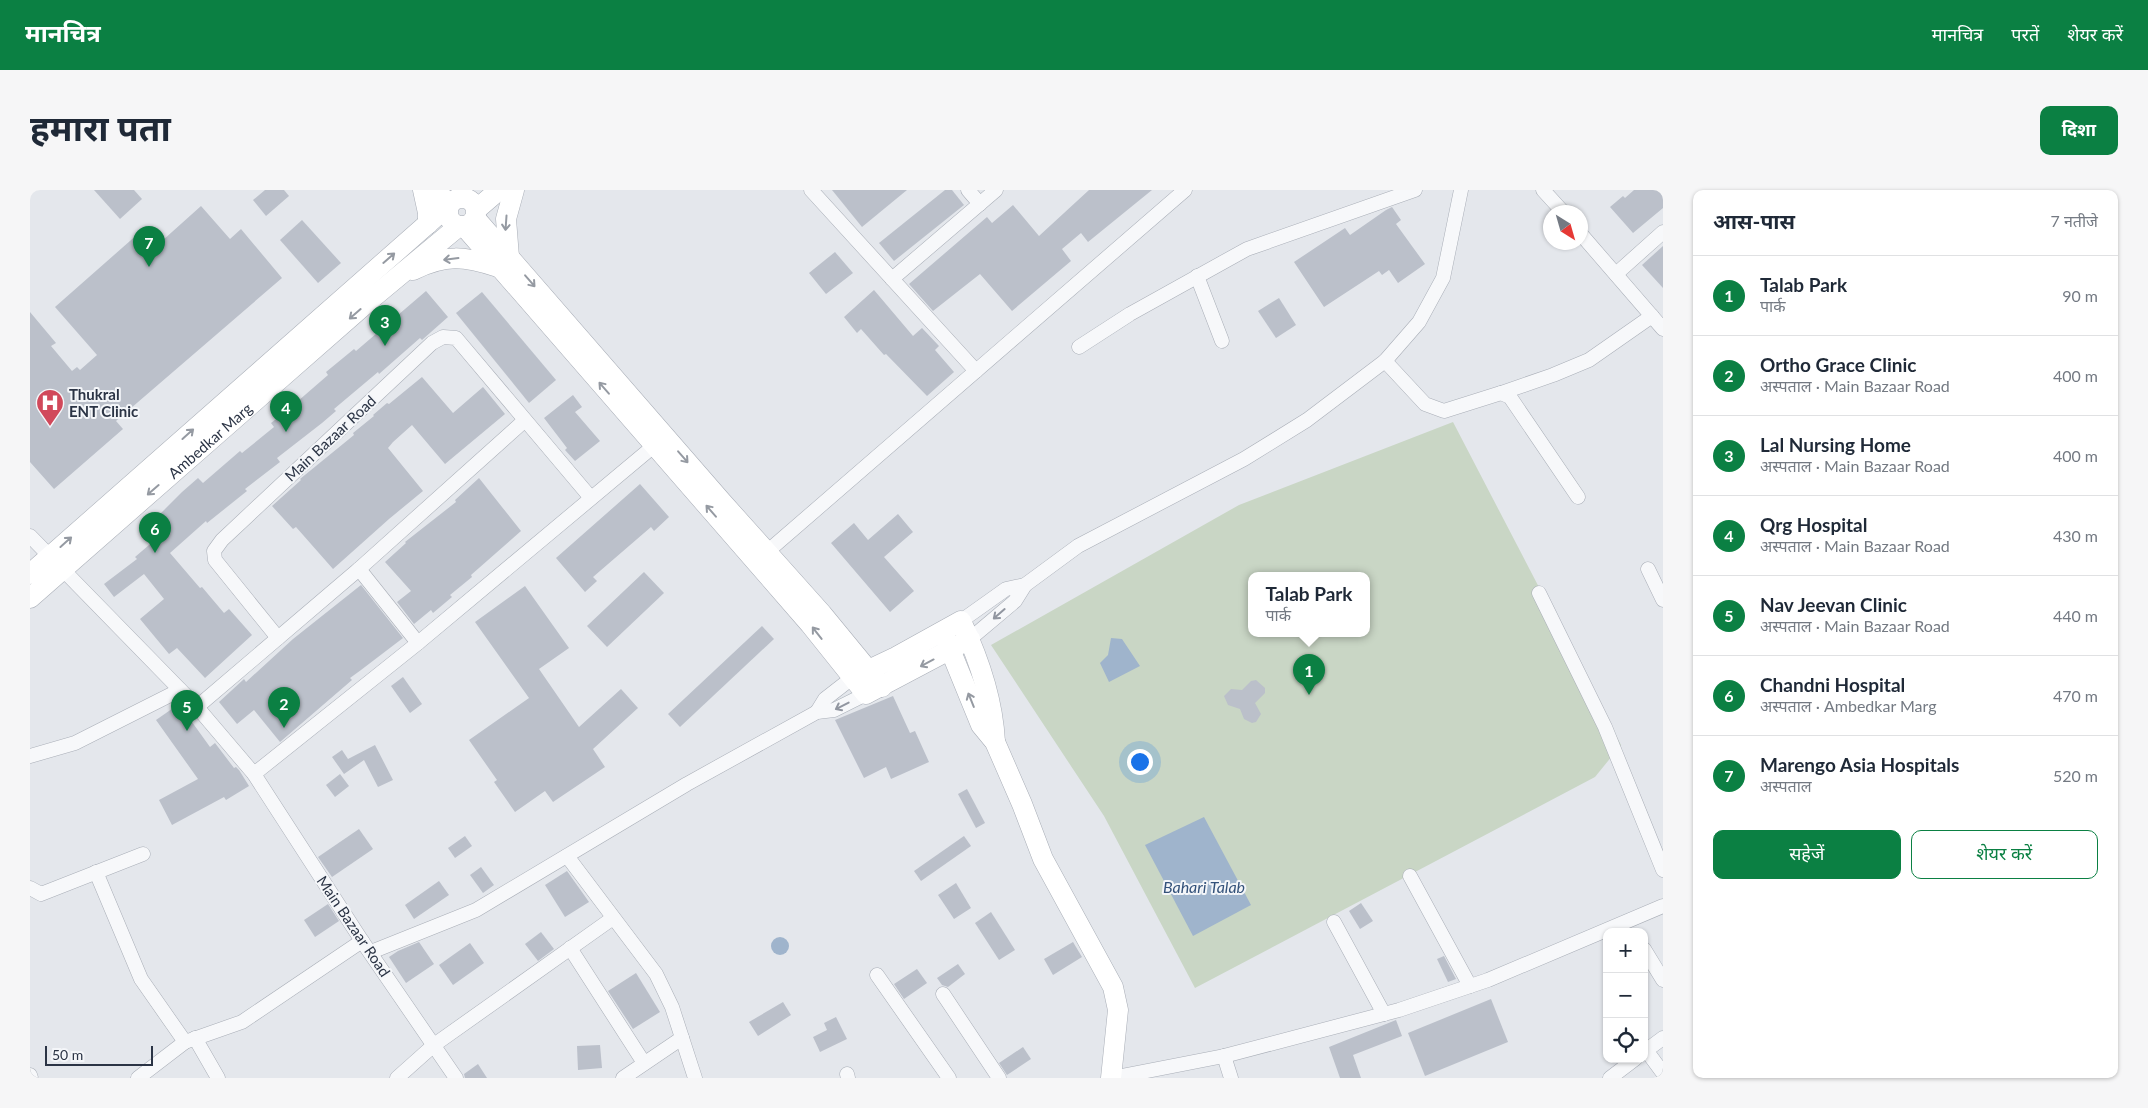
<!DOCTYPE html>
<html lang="hi">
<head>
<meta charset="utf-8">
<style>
	body { margin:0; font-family:Lato,"Noto Sans Devanagari",sans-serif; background:#f6f6f7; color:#1f2937 }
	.controls { position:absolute; right:15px; bottom:15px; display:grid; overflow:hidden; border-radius:10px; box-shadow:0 1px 4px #0004 }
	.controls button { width:45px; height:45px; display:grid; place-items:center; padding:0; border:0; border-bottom:1px solid #e0e1e3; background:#fff; color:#1f2937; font:25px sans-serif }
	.compass { position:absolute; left:1513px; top:15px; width:45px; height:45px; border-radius:50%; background:#fff; box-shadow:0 1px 4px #0004; rotate:143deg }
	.scale { position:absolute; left:15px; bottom:12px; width:108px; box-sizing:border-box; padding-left:5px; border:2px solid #2b3445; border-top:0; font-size:14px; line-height:18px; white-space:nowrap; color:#2b3445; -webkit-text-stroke:4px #f4f6f9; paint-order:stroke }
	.you { position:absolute; left:1109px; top:571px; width:18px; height:18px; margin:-12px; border:4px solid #fff; border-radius:50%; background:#1a73e8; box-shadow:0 0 0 8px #1a73e833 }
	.badge { display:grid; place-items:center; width:32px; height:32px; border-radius:50%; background:#0b8043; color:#fff; font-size:16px; font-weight:700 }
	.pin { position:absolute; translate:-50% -41px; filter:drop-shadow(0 1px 2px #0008) }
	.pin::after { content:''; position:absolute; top:26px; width:18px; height:15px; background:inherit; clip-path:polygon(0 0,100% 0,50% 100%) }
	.popup { position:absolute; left:1218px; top:382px; width:122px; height:65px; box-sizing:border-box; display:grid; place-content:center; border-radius:10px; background:#fff; filter:drop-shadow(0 1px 4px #0005); font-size:16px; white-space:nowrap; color:#747a83 }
	.popup b { font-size:19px; color:#1f2937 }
	.popup::after { content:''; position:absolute; left:50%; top:100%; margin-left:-10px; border:10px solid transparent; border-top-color:#fff }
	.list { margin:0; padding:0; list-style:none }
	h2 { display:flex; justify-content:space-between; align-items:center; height:65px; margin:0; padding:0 20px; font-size:21px }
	h2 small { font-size:16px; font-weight:400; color:#747a83 }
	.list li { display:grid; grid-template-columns:32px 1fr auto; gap:15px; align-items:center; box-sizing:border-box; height:80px; padding:0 20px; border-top:1px solid #e0e1e3 }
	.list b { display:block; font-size:19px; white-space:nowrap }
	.list p { margin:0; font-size:16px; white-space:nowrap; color:#747a83 }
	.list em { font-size:16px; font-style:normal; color:#747a83 }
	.actions { display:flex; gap:10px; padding:15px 20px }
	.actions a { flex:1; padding:11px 0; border:1px solid #0b8043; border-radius:10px; text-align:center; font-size:18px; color:#0b8043 }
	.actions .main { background:#0b8043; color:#fff }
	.icon { flex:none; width:28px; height:28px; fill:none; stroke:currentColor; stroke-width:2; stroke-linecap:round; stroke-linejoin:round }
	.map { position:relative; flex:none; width:1633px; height:888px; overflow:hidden; border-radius:10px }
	header { display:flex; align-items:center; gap:30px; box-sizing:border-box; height:70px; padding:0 25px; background:#0b8043; color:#fff }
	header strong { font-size:24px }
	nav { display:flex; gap:28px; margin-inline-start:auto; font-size:18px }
	.intro { display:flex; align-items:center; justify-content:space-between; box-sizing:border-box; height:120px; padding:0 30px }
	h1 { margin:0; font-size:35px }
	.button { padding:12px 22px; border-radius:10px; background:#0b8043; color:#fff; font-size:18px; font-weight:700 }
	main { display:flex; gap:30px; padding:0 30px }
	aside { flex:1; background:#fff; border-radius:10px; box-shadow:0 1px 4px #0004 }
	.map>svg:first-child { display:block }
</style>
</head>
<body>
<header>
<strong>मानचित्र</strong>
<nav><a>मानचित्र</a><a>परतें</a><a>शेयर करें</a></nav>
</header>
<div class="intro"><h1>हमारा पता</h1><a class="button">दिशा</a></div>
<main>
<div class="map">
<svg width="1633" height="888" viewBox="0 0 1633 888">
	<rect width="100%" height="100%" fill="#e4e7ec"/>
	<path fill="#c9d6c5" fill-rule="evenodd" d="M1423,232L1591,555L1565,587L1165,798L1074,626L961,455L1209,315ZM1222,386H1336V444H1222Z"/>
	<g fill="#9fb4cc">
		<polygon points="1081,448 1092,449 1110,476 1079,492 1070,473 1078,465"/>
		<polygon points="1174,627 1221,715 1163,746 1115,655"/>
		<circle cx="750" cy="756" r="9"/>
	</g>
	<g fill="#bbc0ca">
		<polygon points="64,0 104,0 112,9 90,29"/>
		<polygon points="235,0 254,0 259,6 236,26 223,10"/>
		<polygon points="802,0 877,0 832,37"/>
		<polygon points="915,0 922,0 934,15 864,71 849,53"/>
		<polygon points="1059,0 1122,0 1058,52 1051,43 1032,59 1041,71 982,121 950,84 903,121 879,94 957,27 962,33 983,15 1009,46"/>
		<polygon points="1604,0 1633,0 1633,18 1603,43 1580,17 1593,6 1595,8"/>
		<polygon points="171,16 200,49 211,39 252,88 86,231 93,239 24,299 0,272 0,122 26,153 21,156 42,181 47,177 50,180 67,165 25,117 109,43 123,59"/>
		<polygon points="1362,17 1371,30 1366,34 1395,74 1368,93 1359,80 1352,85 1349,81 1294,117 1264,72 1315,38 1320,45 1356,20"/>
		<polygon points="272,30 311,73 288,93 250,50"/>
		<polygon points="1633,56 1633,98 1612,75"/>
		<polygon points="805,62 823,83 796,104 779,83"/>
		<polygon points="844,100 883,146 892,138 909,156 905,160 924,182 897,206 856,164 854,165 831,139 827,143 814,127"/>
		<polygon points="396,101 418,127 392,150 390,148 349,184 348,182 304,219 306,221 292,233 247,268 250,272 215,299 217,301 177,333 176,331 140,363 170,398 172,397 194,423 199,419 222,445 175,488 147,458 139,464 110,429 134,409 114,384 84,407 74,394 107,369 105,367 140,337 129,325 152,302 168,288 173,293 210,261 212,263 244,237 241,233 255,222 252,219 265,208 268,211 298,185 296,182 324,159 326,161"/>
		<polygon points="452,102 526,190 499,213 426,123"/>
		<polygon points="1249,108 1266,135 1246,148 1228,121"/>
		<polygon points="392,187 423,223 453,197 475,224 415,274 382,235 363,252 358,258 393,301 359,329 303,379 266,337 263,339 242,316 271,290 270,289 324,245 323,243 344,226 343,225 357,213 359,214"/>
		<polygon points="543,205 552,217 545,222 570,251 545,271 535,260 537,258 514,228"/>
		<polygon points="449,288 491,341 441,385 442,387 420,405 422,407 403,423 401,420 384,434 367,412 381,401 355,372 376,353 375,352 426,312 425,310"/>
		<polygon points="610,294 639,327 624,341 621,337 563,387 567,391 555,402 526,368"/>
		<polygon points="868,324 883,342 854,367 884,401 860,422 801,353 824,333 838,350"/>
		<polygon points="614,382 634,403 577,457 557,436"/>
		<polygon points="331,395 373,448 331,480 320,488 322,490 250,552 224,520 207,534 189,512 214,489 216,492 263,449"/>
		<polygon points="495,396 539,458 509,479 549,537 591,499 608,518 563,559 575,577 523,612 515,601 485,622 464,592 467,590 439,550 499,508 445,432"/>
		<polygon points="732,436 744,449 650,537 638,524"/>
		<polygon points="373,487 392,514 380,523 361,496"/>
		<polygon points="1226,490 1235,498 1235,503 1225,513 1231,524 1226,532 1222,533 1214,529 1210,519 1198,515 1194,506 1201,499 1212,500 1221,491"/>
		<polygon points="863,506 880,543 885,541 899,572 861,589 856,577 834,588 805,530"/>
		<polygon points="149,514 180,557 185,553 204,578 206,577 209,580 219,596 196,610 194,607 142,635 129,610 168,589 126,530"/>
		<polygon points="345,555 363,590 348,597 334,570 314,584 302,567 312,560 318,569"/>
		<polygon points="310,584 319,596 305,607 296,595"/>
		<polygon points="937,599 955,633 946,638 928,604"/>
		<polygon points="329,639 343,659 302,687 288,667"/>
		<polygon points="435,646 442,656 425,668 418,658"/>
		<polygon points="934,646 941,656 891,691 884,681"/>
		<polygon points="451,677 464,695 453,703 440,685"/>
		<polygon points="537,681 559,712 535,727 515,695"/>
		<polygon points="409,691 419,705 384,729 375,715"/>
		<polygon points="926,693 941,718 924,729 908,705"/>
		<polygon points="1331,713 1343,731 1330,739 1319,721"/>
		<polygon points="298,714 309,731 285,747 274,730"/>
		<polygon points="961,722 985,760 969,770 945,733"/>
		<polygon points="511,742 524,759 508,771 495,754"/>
		<polygon points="389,752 404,774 376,793 359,767 368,761"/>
		<polygon points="1043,752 1052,767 1023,785 1014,769"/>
		<polygon points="440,753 454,773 423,795 409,775"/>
		<polygon points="1414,766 1426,789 1418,792 1407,769"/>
		<polygon points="928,774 935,784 918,797 912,795 907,788"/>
		<polygon points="887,779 897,793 874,809 864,794"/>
		<polygon points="606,783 630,822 603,839 578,801"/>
		<polygon points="1461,809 1478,852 1395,886 1378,843"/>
		<polygon points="753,812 761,825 728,846 719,832"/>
		<polygon points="806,827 817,849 790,862 783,847 797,840 794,833"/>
		<polygon points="1366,830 1372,846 1323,865 1331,888 1310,888 1299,857"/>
		<polygon points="570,855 572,878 548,880 547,856"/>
		<polygon points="993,857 1001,869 977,885 969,873"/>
		<polygon points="448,874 457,888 435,888 434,884"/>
	</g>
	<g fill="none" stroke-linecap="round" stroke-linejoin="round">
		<defs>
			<g id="street">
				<polyline points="781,0 946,181"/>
				<polyline points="938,0 950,14"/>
				<polyline points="1513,0 1533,22"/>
				<polyline points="1550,43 1633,139"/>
				<polyline points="1586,84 1633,42"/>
				<polyline points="1167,86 1192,151"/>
				<polyline points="862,89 966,0"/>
				<polyline points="1049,157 1100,124 1217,59 1385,0"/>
				<polyline points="1355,171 1395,214 1414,221 1471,203 1480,207 1548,307"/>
				<polyline points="1471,203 1523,185 1559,170 1622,126"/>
				<polyline points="0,346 167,517 224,584 332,751 426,888"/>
				<polyline points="730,368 1155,0"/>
				<polyline points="329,379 388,453"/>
				<polyline points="1618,379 1633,410"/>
				<polyline points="1509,403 1575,537 1633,680"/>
				<polyline points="931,431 976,399 995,395"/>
				<polyline points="248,448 185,370 184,361 192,350 402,153 413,147 426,148 561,308"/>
				<polyline points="940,449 985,411 995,395 1048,356 1214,269 1277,230 1355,171 1389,132 1413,88 1431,0"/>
				<polyline points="167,517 329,379 494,231"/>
				<polyline points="787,522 795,509 822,488"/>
				<polyline points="0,566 45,553 150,500"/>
				<polyline points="224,584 388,453 631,250"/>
				<polyline points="537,666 626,784 642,817 665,888"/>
				<polyline points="66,682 111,789 155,852"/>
				<polyline points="1380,686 1440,796"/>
				<polyline points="0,698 11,704 113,664"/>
				<polyline points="1304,732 1354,824"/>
				<polyline points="540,758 614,873"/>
				<polyline points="1614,759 1633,790"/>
				<polyline points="341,762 446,720 657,594 787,522 804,520 836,504"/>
				<polyline points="847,785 919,888"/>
				<polyline points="913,804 969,888"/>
				<polyline points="165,848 188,888"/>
				<polyline points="1616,860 1633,883"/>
				<polyline points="1614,862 1633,848"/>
				<polyline points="1194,866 1201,888"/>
				<polyline points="817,884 818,888"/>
				<polyline points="0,885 1,888"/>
				<polyline points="108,888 155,852 212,832 332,751"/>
				<polyline points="367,888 404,855 583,728"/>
				<polyline points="593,888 652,848"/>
				<polyline points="1081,888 1194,866 1369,820 1458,790 1633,716"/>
				<polyline points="1580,888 1605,869"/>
			</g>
			<g id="secondary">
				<polyline points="393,0 398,23 398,34"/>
				<circle cx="432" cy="22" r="14"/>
				<polyline points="447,19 469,0"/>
				<polyline points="445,28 691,311 792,424 852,497"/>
				<polyline points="434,36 780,434 836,504 940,449"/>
				<polyline points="479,67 476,29 484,0"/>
				<path d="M383,80C416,64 434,66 468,77"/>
				<polyline points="0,384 419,15 406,0"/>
				<path id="s1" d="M0,408L341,109L429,36"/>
				<polyline points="913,442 951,535 965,552 992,614 1013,669 1083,797 1088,820 1081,888"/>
				<path d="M826,486L866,467L931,431C949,469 963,511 965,552"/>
			</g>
		</defs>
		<use href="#street" stroke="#a9aeb7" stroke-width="15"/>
		<use href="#secondary" stroke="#a9aeb7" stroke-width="21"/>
		<use href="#street" stroke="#f7f8fa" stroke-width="14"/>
		<use href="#secondary" stroke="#fff" stroke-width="20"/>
	</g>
	<defs><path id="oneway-shaft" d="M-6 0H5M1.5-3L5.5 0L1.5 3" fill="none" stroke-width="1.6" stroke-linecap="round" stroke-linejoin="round" transform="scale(1.25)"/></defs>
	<g stroke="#959aa2">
		<use href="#oneway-shaft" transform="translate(476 33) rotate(94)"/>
		<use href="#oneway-shaft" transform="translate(359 68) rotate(-41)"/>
		<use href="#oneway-shaft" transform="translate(421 69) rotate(173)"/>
		<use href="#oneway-shaft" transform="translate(500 91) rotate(49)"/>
		<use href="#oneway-shaft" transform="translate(325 124) rotate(139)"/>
		<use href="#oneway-shaft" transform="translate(574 198) rotate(-131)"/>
		<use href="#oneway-shaft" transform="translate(158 244) rotate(-42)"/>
		<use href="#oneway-shaft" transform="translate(653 267) rotate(49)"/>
		<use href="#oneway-shaft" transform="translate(123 300) rotate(139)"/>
		<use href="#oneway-shaft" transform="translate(681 321) rotate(-131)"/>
		<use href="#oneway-shaft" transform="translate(36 352) rotate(-42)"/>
		<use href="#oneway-shaft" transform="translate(787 443) rotate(-128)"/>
		<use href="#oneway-shaft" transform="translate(897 473) rotate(152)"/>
		<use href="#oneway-shaft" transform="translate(941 510) rotate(-112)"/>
	</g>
	<g stroke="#9196a0">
		<use href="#oneway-shaft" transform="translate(969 424) rotate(139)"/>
		<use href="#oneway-shaft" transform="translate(812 516) rotate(153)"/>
	</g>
	<defs>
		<symbol id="hospital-pin" viewBox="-11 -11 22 30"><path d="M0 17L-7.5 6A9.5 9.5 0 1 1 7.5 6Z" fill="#d1495b" stroke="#f4f6f9"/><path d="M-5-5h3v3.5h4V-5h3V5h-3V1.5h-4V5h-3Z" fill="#fff"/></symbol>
	</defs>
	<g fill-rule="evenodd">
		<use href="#hospital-pin" x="4" y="197" width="32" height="43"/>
	</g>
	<g text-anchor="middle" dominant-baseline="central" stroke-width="4" stroke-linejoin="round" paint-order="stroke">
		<g font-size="15" font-weight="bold" fill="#2b3445" stroke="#f4f6f9" text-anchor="start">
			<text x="39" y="204">Thukral<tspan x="39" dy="17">ENT Clinic</tspan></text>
		</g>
		<g font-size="15" fill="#2b3445" stroke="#f4f6f9">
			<text transform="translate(300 248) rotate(-43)">Main Bazaar Road</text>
			<text stroke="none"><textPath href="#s1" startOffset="239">Ambedkar Marg</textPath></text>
			<text transform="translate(324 736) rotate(56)">Main Bazaar Road</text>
		</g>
		<g font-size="16" font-style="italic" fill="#34527a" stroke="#f4f6f9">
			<text x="1174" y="696">Bahari Talab</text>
		</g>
	</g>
</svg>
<div class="controls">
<button>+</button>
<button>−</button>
<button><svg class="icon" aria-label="locate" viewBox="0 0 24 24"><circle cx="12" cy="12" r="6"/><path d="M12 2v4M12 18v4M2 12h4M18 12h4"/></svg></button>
</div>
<svg class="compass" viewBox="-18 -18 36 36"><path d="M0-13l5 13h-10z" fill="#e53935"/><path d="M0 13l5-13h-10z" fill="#747a83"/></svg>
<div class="scale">50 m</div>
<div class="you"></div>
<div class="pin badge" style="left:1279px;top:505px">1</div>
<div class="popup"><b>Talab Park</b>पार्क</div>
<div class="pin badge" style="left:254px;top:538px">2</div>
<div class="pin badge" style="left:355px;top:156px">3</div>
<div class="pin badge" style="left:256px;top:242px">4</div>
<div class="pin badge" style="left:157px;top:541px">5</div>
<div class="pin badge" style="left:125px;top:363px">6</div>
<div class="pin badge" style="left:119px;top:77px">7</div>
</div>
<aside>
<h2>आस-पास<small>7 नतीजे</small></h2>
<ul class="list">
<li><span class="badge">1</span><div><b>Talab Park</b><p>पार्क</p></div><em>90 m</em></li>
<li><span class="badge">2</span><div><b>Ortho Grace Clinic</b><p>अस्पताल · Main Bazaar Road</p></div><em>400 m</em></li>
<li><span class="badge">3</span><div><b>Lal Nursing Home</b><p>अस्पताल · Main Bazaar Road</p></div><em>400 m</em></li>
<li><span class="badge">4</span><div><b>Qrg Hospital</b><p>अस्पताल · Main Bazaar Road</p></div><em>430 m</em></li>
<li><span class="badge">5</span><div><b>Nav Jeevan Clinic</b><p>अस्पताल · Main Bazaar Road</p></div><em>440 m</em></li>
<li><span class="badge">6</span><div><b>Chandni Hospital</b><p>अस्पताल · Ambedkar Marg</p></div><em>470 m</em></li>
<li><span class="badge">7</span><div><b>Marengo Asia Hospitals</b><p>अस्पताल</p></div><em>520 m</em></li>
</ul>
<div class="actions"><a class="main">सहेजें</a><a>शेयर करें</a></div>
</aside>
</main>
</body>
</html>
